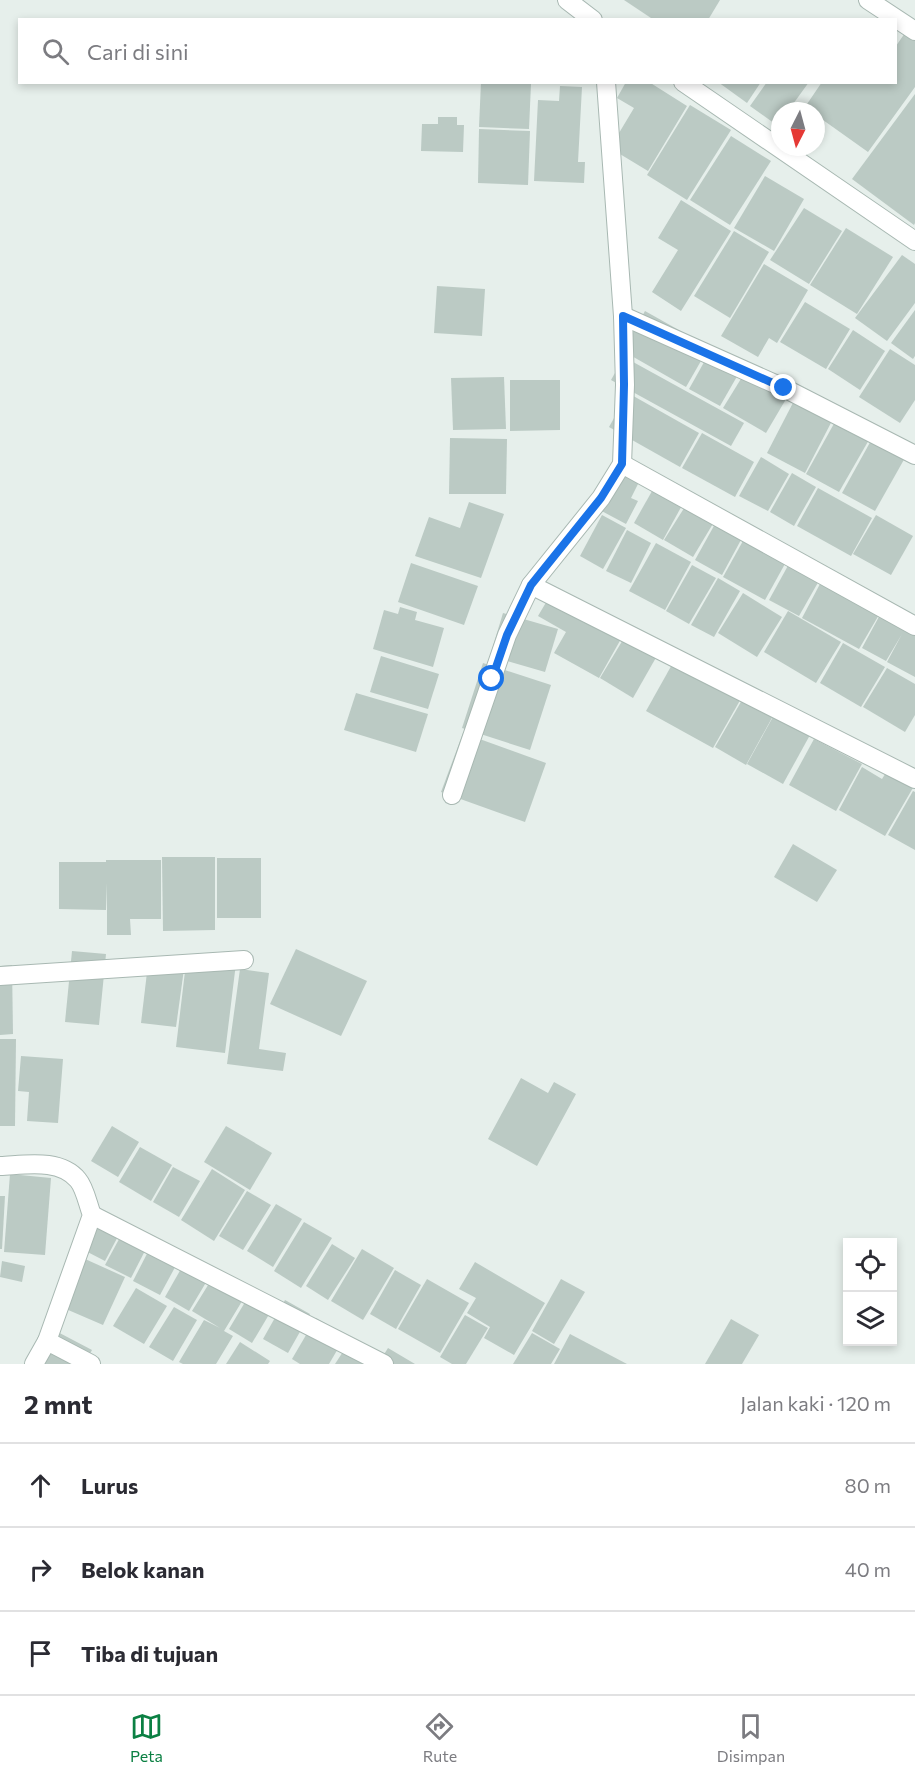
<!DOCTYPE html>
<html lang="id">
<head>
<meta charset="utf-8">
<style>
	body { margin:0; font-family:Commissioner,sans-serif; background:#f7f7f7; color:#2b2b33 }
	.controls { position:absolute; right:18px; bottom:18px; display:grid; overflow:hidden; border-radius:0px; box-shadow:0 3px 9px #0003 }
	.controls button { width:54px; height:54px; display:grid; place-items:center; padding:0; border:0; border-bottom:2px solid #e1e1e2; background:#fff; color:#2b2b33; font:30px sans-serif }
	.compass { position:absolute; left:771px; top:102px; width:54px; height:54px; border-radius:50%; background:#fff; box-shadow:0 3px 9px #0003; rotate:186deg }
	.stop { position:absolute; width:18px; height:18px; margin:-14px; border:4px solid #1a73e8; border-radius:50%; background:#fff }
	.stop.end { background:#1a73e8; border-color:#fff; box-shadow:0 2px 6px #0008 }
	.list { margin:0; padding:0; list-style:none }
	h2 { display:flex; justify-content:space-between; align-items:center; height:78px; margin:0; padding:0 24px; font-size:26px }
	h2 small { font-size:20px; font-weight:400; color:#7c7c81 }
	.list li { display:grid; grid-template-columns:39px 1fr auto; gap:18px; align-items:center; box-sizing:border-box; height:84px; padding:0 24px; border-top:2px solid #e1e1e2 }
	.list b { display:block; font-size:22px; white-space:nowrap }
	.list em { font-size:20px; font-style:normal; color:#7c7c81 }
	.icon { flex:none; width:33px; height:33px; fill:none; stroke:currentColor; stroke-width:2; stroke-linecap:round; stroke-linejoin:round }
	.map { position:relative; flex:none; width:915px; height:1364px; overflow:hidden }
	.search { position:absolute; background:#fff; box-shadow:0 3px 9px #0003; left:18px; right:18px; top:18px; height:66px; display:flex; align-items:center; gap:15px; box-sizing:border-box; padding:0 21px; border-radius:0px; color:#7c7c81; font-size:22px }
	.sheet { height:330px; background:#fff }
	nav { display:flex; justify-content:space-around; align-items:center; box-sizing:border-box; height:84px; border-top:2px solid #e1e1e2; background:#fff; font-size:16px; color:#7c7c81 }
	nav a { display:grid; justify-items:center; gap:3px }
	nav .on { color:#0b8043 }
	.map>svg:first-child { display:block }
</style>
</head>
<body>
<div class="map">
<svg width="915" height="1364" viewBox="0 0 915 1364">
	<rect width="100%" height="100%" fill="#e6efeb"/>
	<g fill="#bbcac4">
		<polygon points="624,0 720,0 708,20 654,20"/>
		<polygon points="907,30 915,35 915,87 868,152 816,115 816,111 811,111 805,107 822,82 896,82 896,46"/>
		<polygon points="481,82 531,84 529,129 479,127"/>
		<polygon points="626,82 649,82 687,106 648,171 610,148 634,108 617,98"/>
		<polygon points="718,82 761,82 747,103"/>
		<polygon points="767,82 809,82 788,111 780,111 780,122 778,126 750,106"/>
		<polygon points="560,86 582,87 578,162 585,162 584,183 534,181 538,100 559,101"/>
		<polygon points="915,94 915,223 914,225 852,179"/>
		<polygon points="690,105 731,130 687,200 647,175"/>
		<polygon points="438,117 457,117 457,125 464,125 463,152 421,151 422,124 438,124"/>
		<polygon points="479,129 530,131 528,185 478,183"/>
		<polygon points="731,136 771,161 730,225 690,200"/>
		<polygon points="765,176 804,199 774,251 734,228"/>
		<polygon points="681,200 731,231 681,311 652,292 678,250 658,238"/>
		<polygon points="804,208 842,231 809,284 770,260"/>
		<polygon points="846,228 893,257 857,314 810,285"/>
		<polygon points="734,231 769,252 730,318 694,296"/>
		<polygon points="902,255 915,264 915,303 887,341 855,318"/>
		<polygon points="764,264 808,290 777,343 769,338 758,357 721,336"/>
		<polygon points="437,286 485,289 482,336 434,333"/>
		<polygon points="805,302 850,329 826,369 780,342"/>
		<polygon points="915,310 915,356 913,359 891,343"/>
		<polygon points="645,311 709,347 686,387 623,351"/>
		<polygon points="853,330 885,351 860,390 828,369"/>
		<polygon points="712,348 743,366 720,406 689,389"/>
		<polygon points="890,349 915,365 915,400 900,423 859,397"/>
		<polygon points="624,357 744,423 731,446 611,380"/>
		<polygon points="747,369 789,394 766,433 723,408"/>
		<polygon points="504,377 506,429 453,430 451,378"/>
		<polygon points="510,380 560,380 560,430 510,431"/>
		<polygon points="628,393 699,433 680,467 609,427"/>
		<polygon points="796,397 834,417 805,473 767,453"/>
		<polygon points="836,420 870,438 839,492 806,474"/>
		<polygon points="702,433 754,462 735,497 682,468"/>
		<polygon points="873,437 906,456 875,511 842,493"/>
		<polygon points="450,438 507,439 506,494 449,494"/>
		<polygon points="761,457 789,474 768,511 739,496"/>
		<polygon points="617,468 640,480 631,498 638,501 626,524 596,508"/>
		<polygon points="792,473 816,487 794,526 770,512"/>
		<polygon points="656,484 685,500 663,540 634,523"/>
		<polygon points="818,488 872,518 851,556 797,526"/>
		<polygon points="469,502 504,514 481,578 415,556 429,517 460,528"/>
		<polygon points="686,505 714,522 693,557 664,540"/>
		<polygon points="602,515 626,528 603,569 580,556"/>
		<polygon points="876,515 913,536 891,575 853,554"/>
		<polygon points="715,524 742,538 722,575 695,560"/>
		<polygon points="627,530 651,543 631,583 606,571"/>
		<polygon points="744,539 786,562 765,600 723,577"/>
		<polygon points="656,543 691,562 665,610 629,591"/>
		<polygon points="790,562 820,579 799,616 769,600"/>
		<polygon points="411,563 478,586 464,625 398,602"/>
		<polygon points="692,565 716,578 689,624 666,611"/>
		<polygon points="718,578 740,591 714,637 691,625"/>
		<polygon points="821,582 880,613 859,649 802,618"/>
		<polygon points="554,589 626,630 599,678 554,653 566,632 538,616"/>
		<polygon points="743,593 782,617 757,657 718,633"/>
		<polygon points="400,607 417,612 415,620 444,628 433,667 373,649 384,610 398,614"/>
		<polygon points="788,611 841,642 816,683 764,652"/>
		<polygon points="503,613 558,629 545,672 490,656"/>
		<polygon points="881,613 915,632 915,677 887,662 902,634 886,661 862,648"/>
		<polygon points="630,628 662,647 633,698 600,678"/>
		<polygon points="843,643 885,667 861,707 820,683"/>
		<polygon points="381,656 439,674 428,709 370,692"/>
		<polygon points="674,661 747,688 713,748 646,711"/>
		<polygon points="483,663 551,685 530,750 462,728"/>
		<polygon points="887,668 915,684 915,715 905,732 863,707"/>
		<polygon points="356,693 428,714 416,752 344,730"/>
		<polygon points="742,700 773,716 746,765 715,747"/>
		<polygon points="774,715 810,735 783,784 747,764"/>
		<polygon points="463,733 546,763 525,822 441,792"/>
		<polygon points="814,739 862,764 836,811 789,785"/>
		<polygon points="862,767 882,779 887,771 914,786 885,836 839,810"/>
		<polygon points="913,791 915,792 915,850 888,835"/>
		<polygon points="793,844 837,870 817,902 774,877"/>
		<polygon points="162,857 215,857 215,930 163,931"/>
		<rect x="217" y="858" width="44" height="60"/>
		<polygon points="106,860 161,860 161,919 130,919 131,935 107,935 107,883 106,910 59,909 59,862 106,862"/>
		<polygon points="296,949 367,981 341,1036 270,1004"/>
		<polygon points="72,951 106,954 99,1025 65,1022"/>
		<polygon points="216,952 237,955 225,1053 176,1047 186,963 214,967"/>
		<polygon points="148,964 184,969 176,1027 141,1023"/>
		<polygon points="12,965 13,1034 0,1035 0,966"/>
		<polygon points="240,969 269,973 259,1049 286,1053 283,1071 227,1064"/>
		<polygon points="0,1039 16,1039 15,1126 0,1126"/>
		<polygon points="21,1056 63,1059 58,1123 27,1121 29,1092 18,1091"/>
		<polygon points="521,1078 548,1093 554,1082 576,1094 537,1166 488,1139"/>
		<polygon points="112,1126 139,1142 118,1177 91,1161"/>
		<polygon points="226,1126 272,1153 250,1190 204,1162"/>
		<polygon points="140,1147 172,1165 151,1201 119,1182"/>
		<polygon points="173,1167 200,1181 179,1217 153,1202"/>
		<polygon points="212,1169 245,1190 214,1241 181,1220"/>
		<polygon points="10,1174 51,1178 45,1255 4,1252"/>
		<polygon points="247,1191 271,1205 243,1250 219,1236"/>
		<polygon points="0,1196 5,1196 2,1249 0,1249"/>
		<polygon points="276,1204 302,1219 273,1267 247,1251"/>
		<polygon points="93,1209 124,1225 105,1261 74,1245"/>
		<polygon points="304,1222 332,1238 301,1288 274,1271"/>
		<polygon points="124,1230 149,1243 131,1278 105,1265"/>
		<polygon points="152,1244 180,1258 160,1295 133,1281"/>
		<polygon points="332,1244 355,1258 328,1300 306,1286"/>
		<polygon points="362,1249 394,1268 363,1320 331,1301"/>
		<polygon points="74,1254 125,1277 103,1325 52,1303"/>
		<polygon points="186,1260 211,1274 189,1311 165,1297"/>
		<polygon points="2,1261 25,1266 22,1282 0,1277"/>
		<polygon points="475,1262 545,1303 514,1355 484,1338 490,1327 467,1313 476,1298 459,1289"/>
		<polygon points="218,1269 250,1288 224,1331 233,1336 216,1364 183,1364 179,1362 204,1320 220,1328 192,1311"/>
		<polygon points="395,1270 421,1285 396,1329 370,1314"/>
		<polygon points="427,1279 469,1303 440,1353 398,1329"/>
		<polygon points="561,1279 585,1292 554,1344 532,1331"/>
		<polygon points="254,1287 277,1301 252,1343 229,1329"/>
		<polygon points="136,1288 167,1306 144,1344 113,1326"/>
		<polygon points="285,1300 310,1314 288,1353 263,1339"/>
		<polygon points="174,1307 197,1320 173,1361 149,1347"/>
		<polygon points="465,1315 488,1328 466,1364 452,1364 440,1357"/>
		<polygon points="316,1318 346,1335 329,1364 300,1364 292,1359"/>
		<polygon points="731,1319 759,1335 742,1364 705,1364"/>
		<polygon points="52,1329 92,1350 84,1364 33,1364"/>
		<polygon points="532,1333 560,1349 551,1364 513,1364"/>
		<polygon points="570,1334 627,1364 554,1364"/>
		<polygon points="350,1341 367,1364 335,1364"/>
		<polygon points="240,1342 270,1361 268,1364 226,1364"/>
		<polygon points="388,1348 415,1364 378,1364"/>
	</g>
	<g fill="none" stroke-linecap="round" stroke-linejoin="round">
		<defs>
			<g id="minor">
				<polyline points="567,0 593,20"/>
				<polyline points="868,0 915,31"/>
				<polyline points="683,82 915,241"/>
				<polyline points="623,316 784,388 915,455"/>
				<polyline points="622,464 915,626"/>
				<polyline points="531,585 915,779"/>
				<polyline points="452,795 507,635 531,585 601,498 622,464 625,385 623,316 606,82"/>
				<polyline points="0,976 244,960"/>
				<path d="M0,1166C25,1165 60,1158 78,1180C85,1188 88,1205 92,1215L47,1341L34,1364"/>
				<polyline points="92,1215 384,1364"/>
				<polyline points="47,1341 91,1364"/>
			</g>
		</defs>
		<use href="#minor" stroke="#a8b8b2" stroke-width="20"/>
		<use href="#minor" stroke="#fff" stroke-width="18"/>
	</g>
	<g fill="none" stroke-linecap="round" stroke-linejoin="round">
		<polyline stroke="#1a73e8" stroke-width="8" points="492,679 507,635 531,585 601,498 622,464 624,385 623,316 784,388"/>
	</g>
</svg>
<div class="controls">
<button><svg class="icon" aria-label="locate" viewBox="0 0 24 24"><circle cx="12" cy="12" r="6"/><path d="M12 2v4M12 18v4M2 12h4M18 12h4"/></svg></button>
<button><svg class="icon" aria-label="layers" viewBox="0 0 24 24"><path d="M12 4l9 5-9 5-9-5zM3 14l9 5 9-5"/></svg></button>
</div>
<svg class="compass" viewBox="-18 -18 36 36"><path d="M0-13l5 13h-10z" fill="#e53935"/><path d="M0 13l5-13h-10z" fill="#7c7c81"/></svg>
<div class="stop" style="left:492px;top:679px"></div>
<div class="stop end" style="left:784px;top:388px"></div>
<div class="search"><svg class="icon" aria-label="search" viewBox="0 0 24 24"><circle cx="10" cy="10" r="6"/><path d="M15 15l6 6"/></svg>Cari di sini</div>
</div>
<section class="sheet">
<h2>2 mnt<small>Jalan kaki · 120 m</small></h2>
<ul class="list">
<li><svg class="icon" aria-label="ahead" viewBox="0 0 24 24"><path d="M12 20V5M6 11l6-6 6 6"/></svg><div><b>Lurus</b></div><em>80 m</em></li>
<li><svg class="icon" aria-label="right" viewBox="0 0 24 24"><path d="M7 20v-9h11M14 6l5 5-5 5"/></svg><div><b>Belok kanan</b></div><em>40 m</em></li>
<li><svg class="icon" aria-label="arrive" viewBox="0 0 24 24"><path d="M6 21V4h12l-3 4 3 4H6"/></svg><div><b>Tiba di tujuan</b></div></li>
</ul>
</section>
<nav>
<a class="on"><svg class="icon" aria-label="map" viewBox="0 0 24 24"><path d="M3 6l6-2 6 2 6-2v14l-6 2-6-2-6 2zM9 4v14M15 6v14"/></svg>Peta</a>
<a><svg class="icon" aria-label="directions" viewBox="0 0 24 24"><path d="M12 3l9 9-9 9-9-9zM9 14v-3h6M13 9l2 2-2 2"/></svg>Rute</a>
<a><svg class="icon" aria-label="saved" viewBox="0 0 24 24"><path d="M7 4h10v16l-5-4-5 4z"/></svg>Disimpan</a>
</nav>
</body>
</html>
